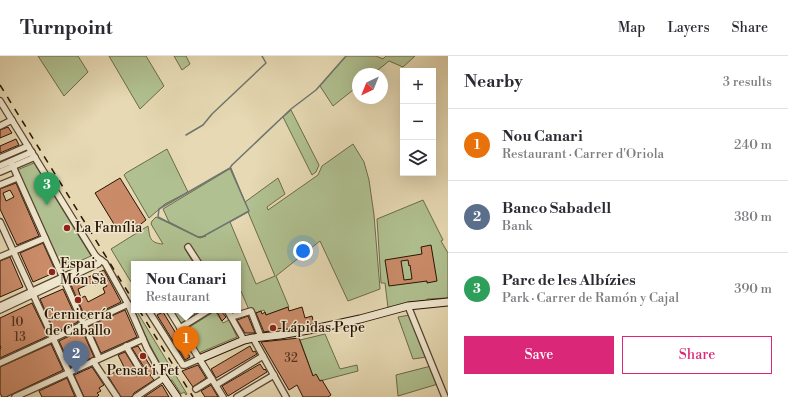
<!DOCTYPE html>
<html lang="en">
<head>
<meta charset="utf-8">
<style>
	body { margin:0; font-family:"Libre Bodoni",serif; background:#f2f2f3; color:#2b2b33 }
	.controls { position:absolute; right:12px; top:12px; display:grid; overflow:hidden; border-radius:0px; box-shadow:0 4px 16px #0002 }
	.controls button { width:36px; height:36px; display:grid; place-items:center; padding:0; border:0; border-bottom:1px solid #e1e1e2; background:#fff; color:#2b2b33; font:20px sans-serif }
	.compass { position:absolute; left:352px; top:12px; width:36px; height:36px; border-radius:50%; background:#fff; box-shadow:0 4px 16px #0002; rotate:223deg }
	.you { position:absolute; left:303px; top:195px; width:14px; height:14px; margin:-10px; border:3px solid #fff; border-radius:50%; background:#1a73e8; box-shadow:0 0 0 6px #1a73e833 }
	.badge { display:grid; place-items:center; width:26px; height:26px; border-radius:50%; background:#db2777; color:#fff; font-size:13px; font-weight:700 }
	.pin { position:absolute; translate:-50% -33px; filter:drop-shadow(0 1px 2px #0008) }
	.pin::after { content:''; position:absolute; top:21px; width:14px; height:12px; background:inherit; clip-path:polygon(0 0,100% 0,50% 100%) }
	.popup { position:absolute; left:131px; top:205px; width:110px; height:52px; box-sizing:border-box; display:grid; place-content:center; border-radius:0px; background:#fff; filter:drop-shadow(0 1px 3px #0005); font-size:13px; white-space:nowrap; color:#7c7c81 }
	.popup b { font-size:15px; color:#2b2b33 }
	.popup::after { content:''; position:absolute; left:50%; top:100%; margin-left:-8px; border:8px solid transparent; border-top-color:#fff }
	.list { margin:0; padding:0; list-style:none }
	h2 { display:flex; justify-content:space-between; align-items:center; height:52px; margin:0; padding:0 16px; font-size:17px }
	h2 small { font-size:13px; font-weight:400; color:#7c7c81 }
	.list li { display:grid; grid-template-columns:26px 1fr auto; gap:12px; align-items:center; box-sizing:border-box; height:72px; padding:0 16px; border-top:1px solid #e1e1e2 }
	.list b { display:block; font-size:15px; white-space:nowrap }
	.list p { margin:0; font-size:13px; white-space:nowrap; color:#7c7c81 }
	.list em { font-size:13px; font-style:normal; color:#7c7c81 }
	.actions { display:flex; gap:8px; padding:12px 16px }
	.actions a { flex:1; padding:9px 0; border:1px solid #db2777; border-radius:0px; text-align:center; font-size:14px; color:#db2777 }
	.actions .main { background:#db2777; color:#fff }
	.icon { flex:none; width:22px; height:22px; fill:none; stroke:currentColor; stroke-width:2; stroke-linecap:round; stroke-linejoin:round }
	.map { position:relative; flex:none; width:448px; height:341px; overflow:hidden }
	header { display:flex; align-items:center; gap:24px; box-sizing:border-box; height:56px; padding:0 20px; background:#fff; border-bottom:1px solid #e1e1e2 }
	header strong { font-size:19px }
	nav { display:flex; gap:22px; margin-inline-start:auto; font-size:14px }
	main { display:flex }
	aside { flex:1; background:#fff }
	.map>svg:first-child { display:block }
</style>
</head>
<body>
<header>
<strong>Turnpoint</strong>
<nav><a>Map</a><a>Layers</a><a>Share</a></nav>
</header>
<main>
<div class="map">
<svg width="448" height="341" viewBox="0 0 448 341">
	<rect width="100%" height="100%" fill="#e6d9b3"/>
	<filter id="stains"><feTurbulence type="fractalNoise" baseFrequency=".005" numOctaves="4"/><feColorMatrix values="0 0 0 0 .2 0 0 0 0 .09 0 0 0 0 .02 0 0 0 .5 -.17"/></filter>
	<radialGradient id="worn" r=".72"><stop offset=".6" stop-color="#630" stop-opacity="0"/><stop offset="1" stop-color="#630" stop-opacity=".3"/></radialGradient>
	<g fill="#b0c090" stroke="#6c6a4a" fill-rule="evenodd">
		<polygon points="38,0 78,0 88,16 64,40"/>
		<polygon points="109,0 146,0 164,30 140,53"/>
		<polygon points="174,0 186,0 190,8 182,14"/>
		<polygon points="346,0 376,0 383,3 386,0 415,0 403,11 389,5 373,18 358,18 358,30 333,50 320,30"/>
		<polygon points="291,54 319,109 316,116 312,119 283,61"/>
		<path d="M353,88L364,106L369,124L374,159L380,233L348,245L320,185L276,220L289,251L266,259L264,254L253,258L249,254L241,235L238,237V208H202L190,190L185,193L194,208H134V224L131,226L111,193L148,170C150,181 149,187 163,188L151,168L152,165L156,161L200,182L206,180L198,181L169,166L163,153L231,112L245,146L278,122L285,138L267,151L268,154L318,119L322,110ZM248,156L275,220L256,228L230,166Z"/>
		<polygon points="167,93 188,136 165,148 149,162 124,119 126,117"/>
		<polygon points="34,107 91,200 62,213 17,114"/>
		<polygon points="423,144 443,184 441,185 448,197 448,242 427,243 427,245 421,245 388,252 385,227 381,227 377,163"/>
		<polygon points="134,254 136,254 187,338 186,339 184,336 181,338 172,324 169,325 148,285"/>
		<polygon points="172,254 193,254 195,259 181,268"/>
		<polygon points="215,255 223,267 229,264 237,281 199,297 185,274"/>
		<polygon points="410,259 427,301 413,303 398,261"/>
		<polygon points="325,278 340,313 357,309 358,315 320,325 313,320 300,284"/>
		<polygon points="431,310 438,328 398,340 396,319"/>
	</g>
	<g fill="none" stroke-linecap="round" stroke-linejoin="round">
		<g stroke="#6f7570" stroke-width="1.5">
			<polyline points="186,79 203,69 212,58 266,7 262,0"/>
			<polyline points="230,112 159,153 158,161 198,181 202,181 249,155 230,112 232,109 291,53 316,34 346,0"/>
		</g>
	</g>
	<g fill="#ca8b69" stroke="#291303" fill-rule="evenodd">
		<polygon points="8,71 12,77 0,82 0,74"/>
		<polygon points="16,83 19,89 0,97 0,90"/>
		<polygon points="120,122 146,164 136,172 131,164 117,173 95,137"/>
		<path d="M16,127L39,180L17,189L0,153V133ZM10,134L14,141L6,145L3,137Z"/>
		<polygon points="43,187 56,216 33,226 20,197"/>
		<path d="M431,189L437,225L427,227V225L389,230L385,204L422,198L421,191ZM408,204L409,210L410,209L412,223L404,224L401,205Z"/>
		<polygon points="10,201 23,231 0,241 0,205"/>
		<path d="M104,214L121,246L86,263L71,229ZM103,222L107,230L103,232L105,237L88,246L85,240L81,242L78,233L93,226L95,229L98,228L96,225Z"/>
		<polygon points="63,233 78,266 55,277 40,243"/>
		<polygon points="32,247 48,280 0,302 0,293 1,292 0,289 0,262"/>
		<polygon points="288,251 289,255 302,251 305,262 312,260 314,268 286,273 285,272 276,273 276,274 264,276 256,257 261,255 262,258 265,256 266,259"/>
		<polygon points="125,254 137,281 101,297 89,270"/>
		<polygon points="220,254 226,261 222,265 217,256"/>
		<polygon points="163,256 186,294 190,301 185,304 173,285 157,259"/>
		<polygon points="248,260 255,277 245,277 237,264"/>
		<polygon points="82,274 94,301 71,311 59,285"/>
		<polygon points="299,282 313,320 316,318 320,325 322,324 331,339 328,341 303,341 297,329 289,334 261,286"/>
		<polygon points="51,288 63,314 6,341 2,341 0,337 0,311"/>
		<polygon points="138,290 154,316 150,319 154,324 134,337 132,341 121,341 108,320 124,311 118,299 125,296 138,317 141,319 143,318 145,313 132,292"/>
		<polygon points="250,290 253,296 255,295 257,298 216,322 211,313"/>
		<polygon points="260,308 264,314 265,313 267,316 228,340 222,330"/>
		<polygon points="198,309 206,322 193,331 182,315"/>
		<polygon points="92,311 104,329 99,332 101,335 97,337 99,339 97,341 84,341 74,319"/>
		<polygon points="67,322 75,341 42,341 39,335"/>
		<polygon points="162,329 169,341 144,341"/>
		<polygon points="211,329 218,341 205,341 201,335"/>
	</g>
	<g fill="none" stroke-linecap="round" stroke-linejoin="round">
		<defs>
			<g id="street">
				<polyline points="0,45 95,199 98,202 105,207 128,248 147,292 164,322 136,341"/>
				<polyline points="0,70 12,64"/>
				<polyline points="0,102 28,90"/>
				<polyline points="11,106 99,302"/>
				<polyline points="0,110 32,96"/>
				<polyline points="0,116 35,101"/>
				<polyline points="0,129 17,122"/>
				<polyline points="0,166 80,341"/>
				<polyline points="188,191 199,208"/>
				<polyline points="0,201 45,182"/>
				<polyline points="0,250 89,209"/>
				<polyline points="408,250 445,341"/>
				<polyline points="0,254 98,208 101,204"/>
				<polyline points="148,254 183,309 185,309 199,303"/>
				<polyline points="169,254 223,341"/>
				<polyline points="227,254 244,284"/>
				<polyline points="231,261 251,255 261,281"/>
				<polyline points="180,272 209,254"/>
				<polyline points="253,282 286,341"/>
				<polyline points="126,290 141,315"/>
				<polyline points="93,305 117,341"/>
				<polyline points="0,307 128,248"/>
				<polyline points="216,329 263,300"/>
				<polyline points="196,333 212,323"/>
				<polyline points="15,341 143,283"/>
				<polyline points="237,341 274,319"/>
			</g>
			<g id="secondary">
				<polyline points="199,303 244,284 253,282 280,279 314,273 360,263 408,250 448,246"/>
				<polyline points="164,322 177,341"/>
			</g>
		</defs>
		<use href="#street" stroke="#58442f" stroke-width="8"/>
		<use href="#secondary" stroke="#291303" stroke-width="9"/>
		<use href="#street" stroke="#efe6ce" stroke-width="5.5"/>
		<use href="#secondary" stroke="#efe6ce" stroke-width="7"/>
		<g stroke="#291303" stroke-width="1.5" stroke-dasharray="7 7" stroke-linecap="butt">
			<polyline points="0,29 134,246"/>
			<polyline points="139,254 193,341"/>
		</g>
	</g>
	<g fill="#8f2418" stroke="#efe6ce" stroke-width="1.5">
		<circle cx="67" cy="172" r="4"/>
		<circle cx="52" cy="216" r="4"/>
		<circle cx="78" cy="244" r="4"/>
		<circle cx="273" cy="272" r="4"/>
		<circle cx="143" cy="300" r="4"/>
	</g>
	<g text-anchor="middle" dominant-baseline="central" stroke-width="3" stroke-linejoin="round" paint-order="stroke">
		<g font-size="12" fill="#51311c">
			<text x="17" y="266">10</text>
			<text x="20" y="281">13</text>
			<text x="291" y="302">32</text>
		</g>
		<g font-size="14" fill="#291303" stroke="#efe6ce" text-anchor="start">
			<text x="75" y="172">La Família</text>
			<text x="60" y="208">Espai<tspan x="60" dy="16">Món Sà</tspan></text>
			<text x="78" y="259" text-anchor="middle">Cernicería<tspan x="78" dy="16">de Caballo</tspan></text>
			<text x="281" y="272">Lápidas Pepe</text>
			<text x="143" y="315" text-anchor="middle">Pensat i Fet</text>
		</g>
	</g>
	<rect width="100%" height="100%" filter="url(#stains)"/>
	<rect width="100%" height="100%" fill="url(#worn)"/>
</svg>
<div class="controls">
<button>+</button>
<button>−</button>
<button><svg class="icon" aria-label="layers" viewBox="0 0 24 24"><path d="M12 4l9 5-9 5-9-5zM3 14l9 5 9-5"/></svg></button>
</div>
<svg class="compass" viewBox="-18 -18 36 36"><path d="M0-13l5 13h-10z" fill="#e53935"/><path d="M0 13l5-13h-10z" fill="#7c7c81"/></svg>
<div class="you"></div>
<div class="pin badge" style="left:186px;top:303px;background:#e8710a">1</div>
<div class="popup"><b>Nou Canari</b>Restaurant</div>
<div class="pin badge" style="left:76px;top:318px;background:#5c6f8a">2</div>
<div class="pin badge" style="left:47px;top:149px;background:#2e9e5b">3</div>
</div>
<aside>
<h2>Nearby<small>3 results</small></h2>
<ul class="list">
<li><span class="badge" style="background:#e8710a">1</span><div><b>Nou Canari</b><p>Restaurant · Carrer d'Oriola</p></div><em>240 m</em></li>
<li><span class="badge" style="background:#5c6f8a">2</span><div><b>Banco Sabadell</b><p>Bank</p></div><em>380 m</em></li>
<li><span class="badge" style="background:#2e9e5b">3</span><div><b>Parc de les Albízies</b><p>Park · Carrer de Ramón y Cajal</p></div><em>390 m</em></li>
</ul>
<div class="actions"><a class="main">Save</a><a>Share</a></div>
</aside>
</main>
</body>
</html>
